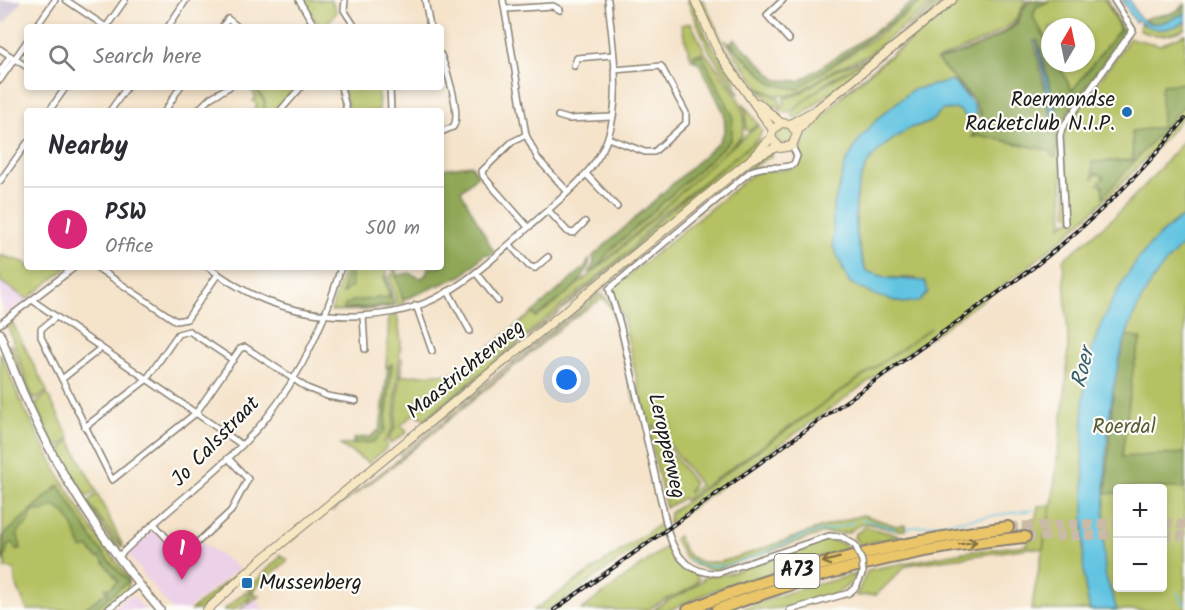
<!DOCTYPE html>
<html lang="en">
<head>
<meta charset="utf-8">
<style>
	body { margin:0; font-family:Kalam,sans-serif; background:#f2f2f3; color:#2b2b33 }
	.controls { position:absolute; right:18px; bottom:18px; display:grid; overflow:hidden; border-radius:6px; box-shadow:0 3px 9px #0003 }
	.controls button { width:54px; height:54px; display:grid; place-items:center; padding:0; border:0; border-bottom:2px solid #e1e1e2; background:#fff; color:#2b2b33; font:30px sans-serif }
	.compass { position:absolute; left:1041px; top:18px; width:54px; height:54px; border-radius:50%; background:#fff; box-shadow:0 3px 9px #0003; rotate:9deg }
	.you { position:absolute; left:567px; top:380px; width:21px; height:21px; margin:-15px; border:4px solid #fff; border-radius:50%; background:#1a73e8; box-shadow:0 0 0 9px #1a73e833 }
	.badge { display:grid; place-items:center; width:39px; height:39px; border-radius:50%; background:#db2777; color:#fff; font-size:20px; font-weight:700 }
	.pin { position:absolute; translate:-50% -50px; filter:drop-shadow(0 2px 3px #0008) }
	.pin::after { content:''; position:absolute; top:32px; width:21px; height:18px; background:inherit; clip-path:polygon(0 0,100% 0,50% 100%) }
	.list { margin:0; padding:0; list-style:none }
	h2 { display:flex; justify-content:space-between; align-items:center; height:78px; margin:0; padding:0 24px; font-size:26px }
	h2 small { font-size:20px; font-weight:400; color:#7c7c81 }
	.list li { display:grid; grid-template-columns:39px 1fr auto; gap:18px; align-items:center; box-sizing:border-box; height:84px; padding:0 24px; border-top:2px solid #e1e1e2 }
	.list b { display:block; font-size:22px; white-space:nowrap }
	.list p { margin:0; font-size:20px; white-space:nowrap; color:#7c7c81 }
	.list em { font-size:20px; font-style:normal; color:#7c7c81 }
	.icon { flex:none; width:33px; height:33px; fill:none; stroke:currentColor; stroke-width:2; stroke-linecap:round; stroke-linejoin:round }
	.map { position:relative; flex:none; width:1185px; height:610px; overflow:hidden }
	.search { position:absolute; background:#fff; box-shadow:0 3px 9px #0003; left:24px; top:24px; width:420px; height:66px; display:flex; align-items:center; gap:15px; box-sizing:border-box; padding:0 21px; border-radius:6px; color:#7c7c81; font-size:22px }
	.panel { position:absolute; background:#fff; box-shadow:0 3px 9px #0003; left:24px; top:108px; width:420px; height:162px; border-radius:6px }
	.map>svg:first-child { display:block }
</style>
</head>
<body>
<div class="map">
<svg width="1185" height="610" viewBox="0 0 1185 610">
	<rect width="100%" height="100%" fill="#fdfcf7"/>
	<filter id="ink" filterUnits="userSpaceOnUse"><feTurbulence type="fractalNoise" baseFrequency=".0167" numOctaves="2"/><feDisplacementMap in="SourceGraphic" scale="12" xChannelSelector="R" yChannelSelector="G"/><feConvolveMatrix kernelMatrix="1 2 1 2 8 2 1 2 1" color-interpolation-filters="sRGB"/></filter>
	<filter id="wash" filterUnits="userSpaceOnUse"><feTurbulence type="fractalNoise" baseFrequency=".008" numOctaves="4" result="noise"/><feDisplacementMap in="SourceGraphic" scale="24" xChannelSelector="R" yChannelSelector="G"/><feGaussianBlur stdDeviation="1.35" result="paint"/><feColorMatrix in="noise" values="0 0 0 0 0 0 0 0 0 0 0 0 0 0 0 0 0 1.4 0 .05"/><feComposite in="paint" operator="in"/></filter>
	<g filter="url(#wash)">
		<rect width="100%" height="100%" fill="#f5e3ca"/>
		<g fill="#ecd1e9">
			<polygon points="0,281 27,299 8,315 0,301"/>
			<polygon points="154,530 180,556 186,556 201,542 239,568 186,610 172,610 127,553"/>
			<polygon points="132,596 146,610 111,610 127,597"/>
			<polygon points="256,598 264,610 240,610"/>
		</g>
		<polygon fill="#cbbfd4" points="0,0 22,0 5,23 0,19"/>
		<g fill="#b5c163" stroke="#686e40" stroke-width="1.5" fill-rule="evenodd">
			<polygon points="303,0 331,0 337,12 324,27 319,27"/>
			<polygon points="687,0 692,0 707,37 735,81 739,95 710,52"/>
			<path d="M698,0H703L726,49L757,91C730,81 710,26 698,0Z"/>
			<polygon points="924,0 937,0 868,55 835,69 800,92 787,96 774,95 759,88 725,40 772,84 797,89 875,38"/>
			<polygon points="940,0 947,0 886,47"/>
			<polygon points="958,0 960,0 840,96 852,86"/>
			<path d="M963,0H1027C1020,7 1020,17 1012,23C990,40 961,49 937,60C958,56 996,39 1013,25C1022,18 1019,5 1032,0C1022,7 1022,19 1013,26C996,40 960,57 937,60L969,97L952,81L912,90L846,162L833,209L843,271L850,283L920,301L928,292L915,278H888L866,271C855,239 849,195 868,163C876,149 894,139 907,130C914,125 921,127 928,123C933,120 938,114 942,110L958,109L975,115L974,104L981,117L972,136H983L1051,151V155L1056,157L1057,127L1052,122L1047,98L1054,123H1059L1052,96L1061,122L1126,27L1128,34L1061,129L1063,223L1059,226L1074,218L1067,213L1064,131L1130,38L1160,45L1185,34V114C1138,172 1085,221 1027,268L669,524L670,513L931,328L685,500L683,498L666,508L623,318L612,289L753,174C768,167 789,176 800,162C801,158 799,153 801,149C817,105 923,32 963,0ZM655,425L700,485L688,493L694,483L653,427Z"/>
			<polygon points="1049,0 1106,0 1120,29 1072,91 1058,63 1086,63 1086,27 1050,27 1050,46 1042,30 1036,26 1033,17 1036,7"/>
			<path d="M1185,22V29C1169,36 1154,38 1139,30L1140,24L1160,29Z"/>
			<polygon points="691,23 705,52 690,56 681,25"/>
			<polygon points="883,47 868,59 828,81 789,113 779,111 784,104 784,98 799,94 836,70 865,59"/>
			<path d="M880,53L797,119L792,116C800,96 860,63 880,53Z"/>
			<path d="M706,54C722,78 755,106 741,137L594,271L609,252L731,140L733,116L702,55Z"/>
			<polygon points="249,87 254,87 264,101 264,111 254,111 257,104 253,101 256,97"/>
			<polygon points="255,87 297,87 277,111 265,111 265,101"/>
			<polygon points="343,87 378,87 379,111 349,111"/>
			<polygon points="758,89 779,98 781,105 776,109"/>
			<polygon points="743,103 758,124 749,131 746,130 746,113"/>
			<polygon points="759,125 762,131 759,138 659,217 631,249 424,419 415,413 401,425 407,432 390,444 388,440 395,428 402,357 402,376 457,373 532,313 536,317 612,257 714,161"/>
			<circle cx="784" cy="136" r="8"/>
			<path d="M1185,139V610H1031L1051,506L1043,549L1029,548L907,565L876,595L856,596L868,570L964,552L1027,545L1025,522L1035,520L1038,506L1052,505L1067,375L1068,338L1063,260L1112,219L1150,180ZM1118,488H1162V588H1118Z"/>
			<polygon points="762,140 763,143 740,164 427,420 425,420 562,309 637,245 661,218 751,145"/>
			<polygon points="767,152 770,153 771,156 747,171 399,455"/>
			<polygon points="0,255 27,263 27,267 68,267 27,299 0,281"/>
			<polygon points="346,267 386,267 387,276 384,277 390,297 353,301 346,310 395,306 370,310 331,311 342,274"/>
			<polygon points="389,267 395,267 404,304 397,305 390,277 396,270"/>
			<polygon points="603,294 612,304 616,317 635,404 612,309 603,298 569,321 390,468 331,512 398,460 598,296"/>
			<polygon points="397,314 401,341 393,428 385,441 387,447 369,463 340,445 372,442 385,430 392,365 386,368 389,316"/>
			<polygon points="11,320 47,391 37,399 33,398 7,324"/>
			<path d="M8,345H11C37,419 71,485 119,548L114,546C68,485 33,417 8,345Z"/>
			<polygon points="0,352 23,406 60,477 96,535 129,578 128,590 100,610 27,610 16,584 14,569 4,568 6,563 1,558 3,527"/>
			<polygon points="47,393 70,438 59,447 55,446 36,404"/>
			<polygon points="70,440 96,491 87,497 59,452"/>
			<polygon points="97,493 123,546 122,547 88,502"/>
			<path d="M863,515L896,526L905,525V530C880,533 870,513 848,533H823L714,570L695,565L685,558L674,539L678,536C686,559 696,564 720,562C769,549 815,527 863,515Z"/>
			<polygon points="663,522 664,529 549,610 534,610"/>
			<polygon points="866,527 901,536 860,545 854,538 855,534"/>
			<path d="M825,540L842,543L849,548L715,590L670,610H654C671,594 690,596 706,576L728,574Z"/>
			<path d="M669,545C678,569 690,564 699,579C689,596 665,594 649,610H581Z"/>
			<polygon points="279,554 288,560 252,591 259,596 255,599 248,589 281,556"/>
			<polygon points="241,570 241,573 200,610 191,610"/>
			<path d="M857,574C839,607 773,610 739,610L793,591Z"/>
			<polygon points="246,591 253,601 240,610 248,603 248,599 234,610 224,610"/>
		</g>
		<g fill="#90a759" stroke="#56623a" stroke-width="1.5">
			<polygon points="915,0 924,0 798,89 772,84 730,43 735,39 777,80 800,81 884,25"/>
			<path d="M1032,0L1049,2L1036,7L1033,17L1050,46V63H1058L1072,91L1120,29L1106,0H1108L1124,33L1060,123L1038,41H1034L1052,122L1058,127L1056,157L1051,156V151L983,136L972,137C975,131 982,122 981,115C979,100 947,73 937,60C952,58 1008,35 1017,23C1023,14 1022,7 1032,0Z"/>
			<path d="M1185,4V13C1169,21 1160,28 1143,20C1156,12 1172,19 1185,4Z"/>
			<polygon points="697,55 702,55 733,116 731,140 609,252 592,273 589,272 594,263 593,256 718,143 725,130 724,113 699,63 691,59"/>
			<polygon points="1185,83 1185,104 1103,197 1103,186 1098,184 1104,177 1096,173 1093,178 1092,162 1133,160 1132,131 1162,127 1161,89 1163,85"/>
			<polygon points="471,165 478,175 461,191 494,252 490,255 485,254 463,275 403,300 396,276 409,273 421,278 426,275 428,267 441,267 441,169"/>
			<path d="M590,258C588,284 554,302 536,317L532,313L585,267Z"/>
			<polygon points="347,267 350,270 352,286 342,294"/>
			<polygon points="387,276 394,305 344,309 345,305 353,301 390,297 384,277"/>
			<polygon points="1126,335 1141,339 1133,370 1122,457 1185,453 1185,488 1118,488 1117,493 1106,494 1114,378"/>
			<polygon points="392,364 384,432 373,442 352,444 355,438 370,437 380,429 388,367"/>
			<path d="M59,485C81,520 97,553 129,581L93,610H83L106,592L109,595L105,587L109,589L118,581L100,557L97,558L88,547L82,549C75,534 71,512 53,506L43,512L38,510L32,513L27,524L17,532L21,548L16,550L13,543L8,545L4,561L3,559L4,535Z"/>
		</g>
		<g fill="#64c4e2" stroke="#40707f" stroke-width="1.5">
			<path d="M1122,0H1130C1142,32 1159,27 1185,13V22C1165,32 1153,32 1137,20L1135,22Z"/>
			<polygon points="1036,40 1059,123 1058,126 1054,123"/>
			<path d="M952,81L974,104L976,116L969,120L958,109L942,110C938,114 933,120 928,123C921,126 914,125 907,130C894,139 877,149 868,163C849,195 854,239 866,271L887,278L925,281L928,292L920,301L903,303L877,296L850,283L833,246V209L846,162L859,140L878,118L912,90Z"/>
			<path d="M1185,215V243C1101,317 1106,448 1104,551L1105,574L1117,610H1090C1080,576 1084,537 1084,501C1084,465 1081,428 1084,392C1089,330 1132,249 1185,215Z"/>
		</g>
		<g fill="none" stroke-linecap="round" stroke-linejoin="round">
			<g stroke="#64c4e2" stroke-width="1.5">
				<polyline points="861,519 896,529"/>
				<polyline points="907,528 1033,510"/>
				<path d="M688,559C718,581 773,546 804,536C821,530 838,530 854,522"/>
				<polyline points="1177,593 1185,605"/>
			</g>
		</g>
	</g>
	<g filter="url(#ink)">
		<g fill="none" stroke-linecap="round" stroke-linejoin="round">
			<g stroke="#cabba7" stroke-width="10" stroke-dasharray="10 5" stroke-linecap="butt">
				<polyline points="1162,523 1185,525"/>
				<polyline points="1008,527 1118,523"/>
				<polyline points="1162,535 1185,536"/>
				<polyline points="1025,537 1118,534"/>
			</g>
			<defs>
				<g id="minor">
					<polyline points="66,0 106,27 125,0"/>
					<polyline points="299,0 315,27"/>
					<polyline points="345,0 344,10 355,27"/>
					<polyline points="425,0 430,27"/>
					<polyline points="503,0 526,135 538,159 568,192"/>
					<polyline points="783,0 767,15 789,40"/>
					<polyline points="506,9 553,6 560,10"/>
					<polyline points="36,27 55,0"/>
					<polyline points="168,27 186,0"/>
					<polyline points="222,27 228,19 238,27"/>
					<polyline points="0,49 27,67"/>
					<path d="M441,55C447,70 462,115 453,127L441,132"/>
					<polyline points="574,66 577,58 613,55"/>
					<polyline points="0,72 10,56"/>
					<polyline points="0,80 27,41"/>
					<polyline points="341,87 347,111"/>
					<polyline points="390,87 391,111"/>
					<polyline points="49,111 66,87"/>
					<polyline points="110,111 127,87"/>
					<polyline points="165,111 180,87"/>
					<polyline points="197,111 210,98 229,87"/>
					<polyline points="280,111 301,87"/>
					<polyline points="558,116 568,119 612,117"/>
					<polyline points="526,135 512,142 482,171 483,176 528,227"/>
					<polyline points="608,138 645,152 654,152 686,123 686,113 661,66 614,70"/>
					<path d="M792,146L797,156L794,164C781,171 767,163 751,171L609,289L620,324L669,535C677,560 692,574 718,573L829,536L842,537L855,545"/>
					<polyline points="586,174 617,207"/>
					<polyline points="0,181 27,143"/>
					<polyline points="548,210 568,232 574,233 585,222"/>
					<polyline points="1065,223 1060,136 1062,128 1133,30 1114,0"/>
					<polyline points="510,245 529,266 535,268"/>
					<polyline points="96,267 176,321 187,319 218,274"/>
					<path d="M208,267C226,280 246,293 267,301C320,321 393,323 444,294C476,276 501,251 529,227C557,201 593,176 607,140C623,97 612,44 608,0"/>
					<polyline points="535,268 548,257"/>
					<polyline points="476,273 498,301"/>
					<polyline points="448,291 470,331"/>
					<polyline points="32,300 242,445"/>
					<polyline points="416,305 432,351"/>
					<polyline points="363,316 365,349"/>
					<polyline points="56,317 41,329 41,337 112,480 196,413 240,349 245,347 307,388 327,396 356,401"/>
					<polyline points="0,324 75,267"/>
					<polyline points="62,379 101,348"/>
					<polyline points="85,427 146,380 178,334 189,331 233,360"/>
					<polyline points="155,525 179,552 187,552 231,511 248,479 228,458"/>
					<path d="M118,557C157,518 202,485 241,446C291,397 322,333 341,267"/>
					<polyline points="107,610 139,585"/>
					<polyline points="790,610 849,593 856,587 863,572"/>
				</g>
				<path id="tertiary" d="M0,333C37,441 87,522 160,610"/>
				<g id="secondary">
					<polyline points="695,0 720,55 773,130"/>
					<polyline points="758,103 781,123"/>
					<polyline points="790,124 817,109 952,0"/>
					<polyline points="797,133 790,124 781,123 773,130 771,138 780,148 792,146 799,129 814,112"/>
					<polyline points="754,158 777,147"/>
					<polyline points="207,610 260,561 750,160 771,138"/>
				</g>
				<g id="motorway">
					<path d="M688,610C791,567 897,542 1008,527"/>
					<path d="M717,610C817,572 919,547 1025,537"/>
				</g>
			</defs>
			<use href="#minor" stroke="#888073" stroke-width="8"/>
			<use href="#tertiary" stroke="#888073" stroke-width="10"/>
			<use href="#secondary" stroke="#888073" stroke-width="10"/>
			<use href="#motorway" stroke="#888073" stroke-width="14"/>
			<use href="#minor" stroke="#fff" stroke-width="5"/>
			<use href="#tertiary" stroke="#fff" stroke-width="7"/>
			<use href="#secondary" stroke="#f7e8c3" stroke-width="8"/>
			<use href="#motorway" stroke="#ebc669" stroke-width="10"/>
			<defs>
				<path id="rail" d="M554,610L1034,267C1090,223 1141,175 1185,119"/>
			</defs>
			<use href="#rail" stroke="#1c1c1c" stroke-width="4"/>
			<use href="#rail" stroke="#fdfcf7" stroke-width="1.5" stroke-dasharray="4.5" stroke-linecap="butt"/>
			<defs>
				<polyline id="minor-bridge" points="855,545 862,561 863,572"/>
			</defs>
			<use href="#minor-bridge" stroke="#888073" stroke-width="8" stroke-linecap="butt"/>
			<use href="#minor-bridge" stroke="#fff" stroke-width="5"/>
		</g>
		<defs><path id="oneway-shaft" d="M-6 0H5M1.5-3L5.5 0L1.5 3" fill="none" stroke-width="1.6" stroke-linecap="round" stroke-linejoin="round" transform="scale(1.5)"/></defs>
		<g stroke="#847142">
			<use href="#oneway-shaft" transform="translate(968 543) rotate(-9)"/>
			<use href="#oneway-shaft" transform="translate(831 560) rotate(165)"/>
		</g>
	</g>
	<g fill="#1f6fb2" stroke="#fdfcf7" stroke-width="2">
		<circle cx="1127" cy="112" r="6"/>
		<rect x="241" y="577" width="12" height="12" rx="3"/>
	</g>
	<g text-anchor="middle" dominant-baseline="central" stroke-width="4.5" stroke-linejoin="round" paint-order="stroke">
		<rect fill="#fdfcf7" stroke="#605f5e" stroke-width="1.5" x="774.5" y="554" width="45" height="34" rx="4.5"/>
		<g font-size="20" font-weight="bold" fill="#1c1c1c">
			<text x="797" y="571">A73</text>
		</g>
		<g font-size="21" fill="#1c1c1c" stroke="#fdfcf7" text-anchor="end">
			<text x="1115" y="100">Roermondse<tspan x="1115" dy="24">Racketclub N.I.P.</tspan></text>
			<text x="259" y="583" text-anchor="start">Mussenberg</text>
		</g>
		<g font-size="21" fill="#1c1c1c" stroke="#fdfcf7">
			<text transform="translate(466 370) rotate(-39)">Maastrichterweg</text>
			<text transform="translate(216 442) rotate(-46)">Jo Calsstraat</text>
			<text transform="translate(666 446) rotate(77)">Leropperweg</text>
		</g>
		<g font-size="21" fill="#595e38" stroke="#fdfcf7">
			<text x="1124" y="427">Roerdal</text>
		</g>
		<g font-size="22" font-style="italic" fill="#395f6b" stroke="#fdfcf7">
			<text transform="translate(1084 368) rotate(-77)">Roer</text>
		</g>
	</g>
</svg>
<div class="controls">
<button>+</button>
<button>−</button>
</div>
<svg class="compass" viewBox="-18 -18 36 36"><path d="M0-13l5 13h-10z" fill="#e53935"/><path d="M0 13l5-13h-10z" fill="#7c7c81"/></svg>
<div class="you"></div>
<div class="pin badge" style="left:182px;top:580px">1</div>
<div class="search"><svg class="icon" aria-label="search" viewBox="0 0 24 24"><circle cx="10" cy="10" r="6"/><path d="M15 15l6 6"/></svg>Search here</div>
<section class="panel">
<h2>Nearby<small></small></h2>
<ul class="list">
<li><span class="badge">1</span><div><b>PSW</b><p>Office</p></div><em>500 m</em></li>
</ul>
</section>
</div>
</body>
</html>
